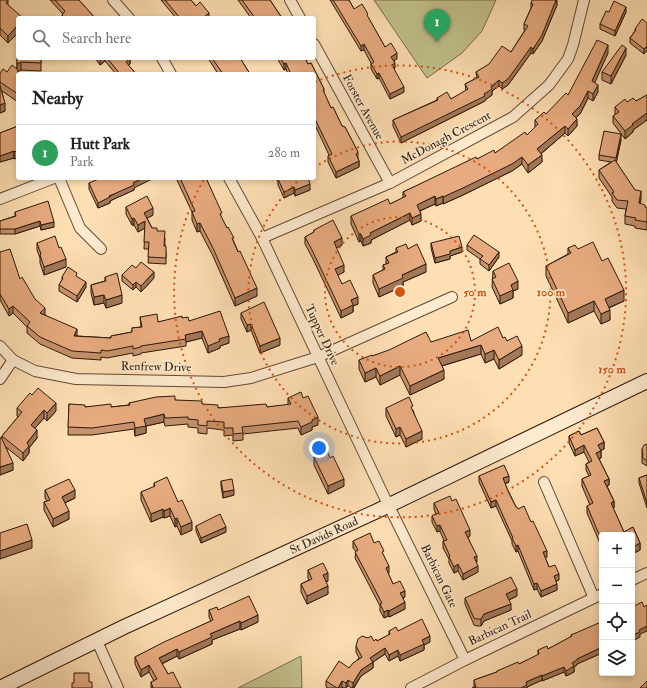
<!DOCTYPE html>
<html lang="en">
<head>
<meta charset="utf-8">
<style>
	body { margin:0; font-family:"IM FELL Double Pica",serif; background:#f6f6f6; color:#202124 }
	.controls { position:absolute; right:12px; bottom:12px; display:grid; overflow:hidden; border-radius:4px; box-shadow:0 2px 6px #0003 }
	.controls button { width:36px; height:36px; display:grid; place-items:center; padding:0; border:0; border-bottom:1px solid #e0e0e0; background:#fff; color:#202124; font:20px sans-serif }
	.you { position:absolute; left:319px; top:448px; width:14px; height:14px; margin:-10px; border:3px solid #fff; border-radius:50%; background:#1a73e8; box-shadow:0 0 0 6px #1a73e833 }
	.badge { display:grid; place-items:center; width:26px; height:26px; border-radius:50%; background:#8f2418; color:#fff; font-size:13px; font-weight:700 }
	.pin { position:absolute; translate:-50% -33px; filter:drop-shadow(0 1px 2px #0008) }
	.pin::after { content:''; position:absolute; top:21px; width:14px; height:12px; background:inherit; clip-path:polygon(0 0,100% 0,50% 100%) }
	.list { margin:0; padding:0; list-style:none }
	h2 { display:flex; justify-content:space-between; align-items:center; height:52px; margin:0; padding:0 16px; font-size:17px }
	h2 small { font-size:13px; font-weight:400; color:#757577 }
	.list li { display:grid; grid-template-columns:26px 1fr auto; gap:12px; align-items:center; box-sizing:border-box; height:56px; padding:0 16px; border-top:1px solid #e0e0e0 }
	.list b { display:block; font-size:15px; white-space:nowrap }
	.list p { margin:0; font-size:13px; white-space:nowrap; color:#757577 }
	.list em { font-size:13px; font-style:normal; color:#757577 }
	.icon { flex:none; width:22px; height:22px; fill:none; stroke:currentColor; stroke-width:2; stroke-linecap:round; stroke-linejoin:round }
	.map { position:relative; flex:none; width:647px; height:688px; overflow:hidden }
	.search { position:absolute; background:#fff; box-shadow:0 2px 6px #0003; left:16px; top:16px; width:300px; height:44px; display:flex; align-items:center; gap:10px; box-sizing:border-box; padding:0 14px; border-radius:4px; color:#757577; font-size:15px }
	.panel { position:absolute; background:#fff; box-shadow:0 2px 6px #0003; left:16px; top:72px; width:300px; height:108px; border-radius:4px }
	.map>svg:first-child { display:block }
</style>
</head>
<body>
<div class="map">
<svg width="647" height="688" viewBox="0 0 647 688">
	<rect width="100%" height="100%" fill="#fedfb3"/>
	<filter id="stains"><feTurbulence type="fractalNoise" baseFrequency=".005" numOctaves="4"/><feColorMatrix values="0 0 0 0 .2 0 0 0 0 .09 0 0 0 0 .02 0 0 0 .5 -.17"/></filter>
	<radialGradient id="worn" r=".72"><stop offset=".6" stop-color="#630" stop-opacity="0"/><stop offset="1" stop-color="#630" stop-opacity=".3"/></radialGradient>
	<g fill="#c2c18b" stroke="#786d4b">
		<polygon points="374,0 496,0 482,31 462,53 427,78"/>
		<polygon points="301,656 302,688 238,688"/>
	</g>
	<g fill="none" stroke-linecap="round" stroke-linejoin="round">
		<defs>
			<g id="minor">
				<polyline points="113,0 129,18"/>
				<polyline points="290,0 300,18"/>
				<polyline points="314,44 390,183"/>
				<polyline points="162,58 171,74"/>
				<polyline points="59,178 80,228 101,249"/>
				<polyline points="229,178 262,238 383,494 465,660"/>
				<polyline points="0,199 54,178"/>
				<polyline points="262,238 390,183 513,117 549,85 568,59 573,45 584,0"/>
				<polyline points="0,346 13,360 35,371 76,379 224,382 251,378 318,357 452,297"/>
				<polyline points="0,379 13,360"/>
				<polyline points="544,482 594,598"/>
				<polyline points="632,580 647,573"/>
				<polyline points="97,641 118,688"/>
				<polyline points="411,688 465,660 602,594"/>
			</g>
			<g id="secondary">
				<path id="s1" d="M0,688L124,627L377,511L647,381"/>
			</g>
		</defs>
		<use href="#minor" stroke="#614a35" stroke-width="12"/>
		<use href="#secondary" stroke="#2d190b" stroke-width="16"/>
		<use href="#minor" stroke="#feeace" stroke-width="10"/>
		<use href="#secondary" stroke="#feeace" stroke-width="14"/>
	</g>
	<g fill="#c7936d" stroke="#2d190b">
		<polygon points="0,0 8,0 8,43 0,35"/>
		<polygon points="50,0 79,0 95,18 62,18 62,15 63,14"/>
		<polygon points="161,0 191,0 196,6 209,18 176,18"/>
		<polygon points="238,0 270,0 282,18 251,18"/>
		<polygon points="330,0 349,0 354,9 368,17 385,47 397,59 394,60 395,68 394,69 404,92 390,99 379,78 377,79 371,69 371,63 364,50 361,51"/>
		<polygon points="557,0 557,5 542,41 533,54 531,53 508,85 502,89 499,86 492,91 492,95 485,100 485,101 401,143 393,126 393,120 437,100 437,98 451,99 466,91 465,84 477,78 476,72 511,52 525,30 524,30 524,24 531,8 531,3"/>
		<polygon points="609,12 626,12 615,36 600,29 600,24"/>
		<polygon points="647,23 644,54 630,43 630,38 635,31 635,29"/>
		<polygon points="17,52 41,58 41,71 21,70 18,71 18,102 2,91 5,111 0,113 0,73 7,72 17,68"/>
		<polygon points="608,53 594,83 598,92 593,101 588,98 580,114 576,117 577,126 568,136 565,133 541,154 542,162 528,173 522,164 512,171 463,195 443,204 443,203 436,206 435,204 420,211 421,221 412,225 410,220 371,240 371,243 363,246 361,241 359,242 351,224 351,216 390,204 403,198 403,192 477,159 495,153 527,135 535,127 535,120 546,114 568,95"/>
		<polygon points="626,55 611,84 602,80 602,72"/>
		<polygon points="95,58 130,58 130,64 128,65 136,74 116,74 105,61 100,65"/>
		<polygon points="208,58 240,58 250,74 218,74"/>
		<polygon points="277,58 305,58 308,64 311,63 324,89 324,93 331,108 333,107 342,126 345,127 358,152 358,158 359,161 359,167 336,178 328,162 328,156 329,155 314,123 314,74 288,74 286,69 284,70"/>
		<polygon points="647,95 647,120 633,130 633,132 625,139 613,123 613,116 615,115 615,107 627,102 636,101"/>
		<polygon points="18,126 18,160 17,158 14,159 14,158 0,162 0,133"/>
		<polygon points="621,140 616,162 641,199 640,204 645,208 647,208 647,230 635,228 635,226 625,224 625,216 626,209 617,208 612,201 612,197 599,178 599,170 611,162 599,160 599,155"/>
		<polygon points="176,178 206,178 222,219 234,242 257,296 235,306 213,256 200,231 197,232 192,220 192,212"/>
		<polygon points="276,178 308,178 310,190 295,196 294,193 284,198 278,185 278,182"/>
		<polygon points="89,183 134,188 134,190 114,199 110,201 110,203 98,208 89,189"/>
		<polygon points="126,207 153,215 147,218 152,228 157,231 165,238 165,246 166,253 166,264 148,263 149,249 144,249 145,228 138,232 134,225 132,225 126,214"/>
		<polygon points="15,212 54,227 41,230 40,226 15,234 0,234 0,221 15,216"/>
		<polygon points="314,230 342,245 336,248 344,272 337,275 342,284 358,304 353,306 353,312 341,318 312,257 305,244 305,237 314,232"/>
		<polygon points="37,243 66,267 44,275 40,263 40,258 37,250"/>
		<polygon points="431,243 462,252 450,256 450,259 435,263 431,248"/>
		<polygon points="467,245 499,257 489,271 480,264 480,259 467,250"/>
		<polygon points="396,248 408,249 426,272 403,282 403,286 379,297 373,283 373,275 383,270 383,265 386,264 386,257 396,252"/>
		<polygon points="568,248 578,249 602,261 624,301 609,308 610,320 601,324 594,311 568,323 546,276 546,266 568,254"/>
		<polygon points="0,252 45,315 77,336 111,338 111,336 132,332 132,328 141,327 140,317 158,322 182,318 189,321 229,343 220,346 220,348 208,353 202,338 186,342 186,346 141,353 141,354 133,356 133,353 107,358 101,357 101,360 72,358 40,344 27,333 27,327 13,313 9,316 0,300"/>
		<polygon points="136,268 154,278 141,292 136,287 133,290 122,281 122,275"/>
		<polygon points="493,271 518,289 513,291 513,298 500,304 492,287"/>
		<polygon points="62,277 77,277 86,287 77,302 59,291 59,285 62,280"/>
		<polygon points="105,277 122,303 106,308 104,303 94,305 91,293 91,285 105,281"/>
		<polygon points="241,313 280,345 260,353 251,330 247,332 241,319"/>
		<polygon points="503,338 507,341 522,355 499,369 494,359 485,363 481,354 442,366 444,379 410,395 400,375 380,385 376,377 365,382 359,369 359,360 372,356 431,342 471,341"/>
		<polygon points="288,398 318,425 312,427 312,430 301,435 298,428 243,434 243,440 233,441 233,435 224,436 224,430 207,428 207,434 198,433 198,428 188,427 188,424 165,426 164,422 146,426 146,433 135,436 134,429 92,435 68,435 69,404 85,407 111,407 129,405 129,403 175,400 202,404 218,408 267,407 288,405"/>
		<polygon points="17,408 56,411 47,421 44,418 35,428 37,438 29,448 29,453 23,461 6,447 13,470 0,475 0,439 2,439 2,436 18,417 17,416"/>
		<polygon points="386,408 413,410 422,439 406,447 400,435 396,437 386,416"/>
		<polygon points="597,428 604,442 604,449 601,450 601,458 599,459 609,479 609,485 607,486 614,501 614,508 613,508 624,532 633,527 640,543 640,550 632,554 632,535 602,535 602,548 587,513 587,506 590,505 582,486 582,479 589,476 586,470 586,464 589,462 584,452 575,456 569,443 569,436 579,431 581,435"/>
		<polygon points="647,444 647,466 642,463 642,449"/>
		<polygon points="314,457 330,458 344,486 328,494 314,465"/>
		<polygon points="647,475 647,508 639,483 639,478"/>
		<polygon points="479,476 509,482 505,484 516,507 547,557 545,557 549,567 559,580 556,581 557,590 541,597 537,589 534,590 518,551 516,552 512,544 512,541 496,506 491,508 479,482"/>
		<polygon points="221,481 234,495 223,498 221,486"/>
		<polygon points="154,483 178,502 192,530 181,535 177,526 175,527 170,516 164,518 163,517 151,522 141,500 141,492 154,487"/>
		<polygon points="45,490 75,498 65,503 69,519 53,527 44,510 44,502 47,501 45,498"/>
		<polygon points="452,501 470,536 468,537 477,562 476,562 478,572 463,580 458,571 454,573 449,563 449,559 443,548 443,541 444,541 440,531 437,532 432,522 432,516 436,514 434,509 434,503"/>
		<polygon points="196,526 226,532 201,543 196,531"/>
		<polygon points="353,541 374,543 384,556 389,573 388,573 393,584 405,597 403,598 405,609 389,617 388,616 384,618 380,611 380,606 355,558 356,552 353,548"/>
		<polygon points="308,570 328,581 326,582 328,594 307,604 301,592 301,584 309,580 308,578"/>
		<polygon points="517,596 509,600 511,610 484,621 481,626 477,626 474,625 465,604 465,598"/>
		<polygon points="209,610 218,610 258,622 241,630 240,629 212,640 212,644 179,659 177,656 162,664 168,674 181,688 151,688 151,682 154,681 149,672 141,677 135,664 135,657 211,621 209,617"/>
		<polygon points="602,625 602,653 577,664 577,665 574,667 574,672 566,676 564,672 542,681 542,680 527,687 527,688 474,687 474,680 497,672 497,671 519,664 538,655 538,650 548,649 571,637 571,635"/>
		<polygon points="389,631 398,631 430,642 424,645 424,650 400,661 398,656 389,661 385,654 373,662 373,668 361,676 354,688 352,688 348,686 346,688 344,688 342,687 342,688 328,688 326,687 326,681 349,668 359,658 356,652 356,646 374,641 377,641 389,635"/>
	</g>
	<g fill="#a27859" stroke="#2d190b">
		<polygon points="556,0 557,5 542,41 533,54 533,49"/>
		<polygon points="626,7 626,12 615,36 615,31"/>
		<polygon points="209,13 209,18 203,18"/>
		<polygon points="18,25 18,33 8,43 8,36"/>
		<polygon points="364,44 364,50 361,51 361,46"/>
		<polygon points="608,45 608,53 592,89 592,81"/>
		<polygon points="647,46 647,51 644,54 644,49"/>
		<polygon points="531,47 531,53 508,85 502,89 502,83"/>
		<polygon points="626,48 626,55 611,84 611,76"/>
		<polygon points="397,53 397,59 391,62 391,57"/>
		<polygon points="102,58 105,58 105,61 100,65 100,59"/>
		<polygon points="130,58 130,64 126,67 126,62"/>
		<polygon points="21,62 21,70 17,72 17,64"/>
		<polygon points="286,63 286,69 284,70 284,64"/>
		<polygon points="395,63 395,68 392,70 392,65"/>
		<polygon points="379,73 379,78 377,79 377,74"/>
		<polygon points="499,80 499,86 492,91 492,95 485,100 485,101 401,143 401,137 484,94 491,87"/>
		<polygon points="598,85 598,92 593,101 593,94"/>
		<polygon points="404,87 404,92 390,99 390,94"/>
		<polygon points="588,91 588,98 580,114 572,121 572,114"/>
		<polygon points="5,103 5,111 0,113 0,105"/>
		<polygon points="647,113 647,120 633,130 633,132 625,139 625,131 632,124"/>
		<polygon points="577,119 577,126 568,136 568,129"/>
		<polygon points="565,126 565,133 537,157 537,149"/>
		<polygon points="621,134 621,140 616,164 616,158"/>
		<polygon points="14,151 14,158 0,162 0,156"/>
		<polygon points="17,151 17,158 14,159 14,152"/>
		<polygon points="542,155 542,162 528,173 528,165"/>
		<polygon points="522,157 522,164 512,171 463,195 443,204 443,197"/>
		<polygon points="359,161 359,167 336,178 336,172"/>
		<polygon points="143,178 154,178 134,188 134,190 114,199 110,201 110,203 98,208 98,203 133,183"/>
		<polygon points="310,184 310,190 295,196 295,190"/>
		<polygon points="294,187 294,193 284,198 284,192"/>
		<polygon points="641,191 641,199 639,211 639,203"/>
		<polygon points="435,196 435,204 417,212 417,205"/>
		<polygon points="443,196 443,203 436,206 436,199"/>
		<polygon points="153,208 153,215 144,220 144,213"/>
		<polygon points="410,213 410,220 371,240 371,243 363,246 363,239 370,233"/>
		<polygon points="421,214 421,221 412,225 412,218"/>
		<polygon points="134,218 134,225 132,225 132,219"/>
		<polygon points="40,221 40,226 15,234 15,229"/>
		<polygon points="145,221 145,228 138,232 138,225"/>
		<polygon points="54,222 54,227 41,230 41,225"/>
		<polygon points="200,223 200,231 197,232 197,224"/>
		<polygon points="359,234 361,234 361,241 359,242"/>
		<polygon points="342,238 342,245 334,249 334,242"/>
		<polygon points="462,247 462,252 450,256 450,259 435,263 435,258 450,251"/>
		<polygon points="499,252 499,257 489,271 489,265"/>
		<polygon points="66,259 66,267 44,275 44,267"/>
		<polygon points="426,264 426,272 403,282 403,286 379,297 379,289 402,275"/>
		<polygon points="344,265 344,272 335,277 335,269"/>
		<polygon points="154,272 154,278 141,292 141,286"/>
		<polygon points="518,281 518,289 513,291 513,298 500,304 500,296 511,285"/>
		<polygon points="86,282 86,287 77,302 77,296"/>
		<polygon points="136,282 136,287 133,290 133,285"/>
		<polygon points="257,288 257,296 235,306 235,298"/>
		<polygon points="624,290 624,301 605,309 605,299"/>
		<polygon points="104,295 104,303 94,305 94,297"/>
		<polygon points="122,295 122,303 106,308 106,300"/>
		<polygon points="358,297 358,304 353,306 353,312 341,318 341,311 351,300"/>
		<polygon points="594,301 594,311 568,323 568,313"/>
		<polygon points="13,306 13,313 9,316 9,309"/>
		<polygon points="45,308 45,315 40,313"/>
		<polygon points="610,310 610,320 601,324 601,314"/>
		<polygon points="251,324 251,330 247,332 247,325"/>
		<polygon points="77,329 77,336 74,336"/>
		<polygon points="202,331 202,338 186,342 185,335"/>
		<polygon points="229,336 229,343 220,346 220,348 208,353 208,346 219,339"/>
		<polygon points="280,338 280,345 260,353 260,346"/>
		<polygon points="481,345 481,354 438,367 438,358"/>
		<polygon points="522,346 522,355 499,369 499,360"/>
		<polygon points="494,350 494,359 485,363 485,354"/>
		<polygon points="400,366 400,375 380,385 380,376"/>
		<polygon points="376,368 376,377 365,382 365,373"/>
		<polygon points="444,370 444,379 410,395 410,386"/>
		<polygon points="56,403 56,411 47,421 47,413"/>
		<polygon points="44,410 44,418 31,433 31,425"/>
		<polygon points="164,414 164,422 146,426 146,433 135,436 135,428 144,419"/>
		<polygon points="318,417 318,425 312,427 312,430 301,435 301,427 312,420"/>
		<polygon points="400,427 400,435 396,437 396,429"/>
		<polygon points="37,430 37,438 29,448 29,453 23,461 23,453 27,443"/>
		<polygon points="422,431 422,439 406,447 406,439"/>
		<polygon points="604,442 604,449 598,452 598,445"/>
		<polygon points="584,445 584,452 575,456 575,450"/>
		<polygon points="601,451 601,458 596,460 596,453"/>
		<polygon points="13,463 13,470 0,475 0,467"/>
		<polygon points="509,476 509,482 503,484 503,478"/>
		<polygon points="344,479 344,486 328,494 328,486"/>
		<polygon points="609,479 609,485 604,487 604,481"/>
		<polygon points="75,490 75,498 62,504 62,497"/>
		<polygon points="234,490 234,495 223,498 223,492"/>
		<polygon points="496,500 496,506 491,508 491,502"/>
		<polygon points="614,501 614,508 611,509 611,503"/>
		<polygon points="170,508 170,516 164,518 164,511"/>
		<polygon points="163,509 163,517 151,522 151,514"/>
		<polygon points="69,511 69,519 53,527 53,519"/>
		<polygon points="177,518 177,526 175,527 175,519"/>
		<polygon points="192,522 192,530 181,535 181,527"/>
		<polygon points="440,525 440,531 437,532 437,526"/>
		<polygon points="226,527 226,532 201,543 201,538"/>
		<polygon points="470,530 470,536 465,539 465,532"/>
		<polygon points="32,540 32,548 0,559 0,551"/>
		<polygon points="640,543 640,550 632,554 632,548"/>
		<polygon points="518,545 518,551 516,552 516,546"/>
		<polygon points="547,551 547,557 543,558 543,552"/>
		<polygon points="477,556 477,562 474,563 474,557"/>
		<polygon points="458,564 458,571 454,573 454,567"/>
		<polygon points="389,566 389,573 386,575 386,568"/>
		<polygon points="478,566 478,572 463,580 463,574"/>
		<polygon points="328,573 328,581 323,583 323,575"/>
		<polygon points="559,574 559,580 554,582 554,576"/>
		<polygon points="537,583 537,589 534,590 534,584"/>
		<polygon points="557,584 557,590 541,597 541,591"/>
		<polygon points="328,586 328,594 307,604 307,596"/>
		<polygon points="517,589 517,596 506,601 506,594"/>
		<polygon points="405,591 405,597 400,599 400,593"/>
		<polygon points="405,602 405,609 389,617 389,611"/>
		<polygon points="511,604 511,610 484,621 481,626 481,619 484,614"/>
		<polygon points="388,610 388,616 384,618 384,612"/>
		<polygon points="258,615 258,622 241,630 241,623"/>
		<polygon points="240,621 240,629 212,640 212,644 179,659 179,652 210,634"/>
		<polygon points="647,626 647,631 640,634 640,637 633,641 633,635 639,630"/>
		<polygon points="430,636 430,642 424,645 424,650 400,661 400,655 422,640"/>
		<polygon points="602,647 602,653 577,664 577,665 574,667 574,672 566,676 566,671 572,663 577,659"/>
		<polygon points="385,648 385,654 370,664 370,658"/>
		<polygon points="177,649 177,656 159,665 159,658"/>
		<polygon points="398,650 398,656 389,661 389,655"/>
		<polygon points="373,662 373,668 361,676 353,688 353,683 361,670"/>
		<polygon points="149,665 149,672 141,677 141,670"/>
		<polygon points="564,667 564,672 542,681 542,676"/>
		<polygon points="542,675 542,680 527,687 527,688 521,688 526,682"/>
		<polygon points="348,680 348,686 346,688 346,683"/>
		<polygon points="342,681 342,688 338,688"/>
	</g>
	<g fill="#e7ab7f" stroke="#2d190b">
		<polygon points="0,0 8,0 6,3 23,18 18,18 18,25 8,36 0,28"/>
		<polygon points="55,0 79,0 95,18 65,18 62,15 65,11"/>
		<polygon points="165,0 191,0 196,6 200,2 209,13 203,18 180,18"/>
		<polygon points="242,0 270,0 282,18 255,18"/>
		<polygon points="333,0 349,0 354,9 362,4 368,14 367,15 385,47 391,43 397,53 391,57 395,63 392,65 404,87 390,94 379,73 377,74 371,64 374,62 364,44 361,46"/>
		<polygon points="532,0 556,0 542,35 533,49 531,47 508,79 502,83 499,80 491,87 492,89 484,94 485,96 401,137 393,120 438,100 437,98 447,92 451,99 468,89 465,84 479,77 476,72 489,64 502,46 511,52 528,26 524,24 533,4 531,3"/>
		<polygon points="614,1 626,7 615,31 600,24 606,11 609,12"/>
		<polygon points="642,19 647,23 647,46 644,49 630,38 636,30 635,29"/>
		<polygon points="597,40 608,45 592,81 598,85 593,94 588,91 580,106 572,114 577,119 568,129 565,126 537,149 542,155 528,165 522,157 512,164 463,188 443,197 443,196 436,199 435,196 417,205 421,214 412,218 410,213 370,233 371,235 363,239 361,234 359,234 351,216 388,199 390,204 406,196 403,192 476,157 477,159 494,150 495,153 525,132 527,135 538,124 535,120 544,112 546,114 566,93 568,95"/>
		<polygon points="622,45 626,48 611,76 602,72"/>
		<polygon points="17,52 18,52 18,58 41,58 41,63 21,62 17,64"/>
		<polygon points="107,58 130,58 126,62 136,74 120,74"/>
		<polygon points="212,58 240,58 250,74 223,74"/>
		<polygon points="280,58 305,58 308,64 311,63 324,89 323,90 331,108 333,107 342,126 345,127 358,152 356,154 359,161 336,172 328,156 332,154 314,117 314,74 291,74 286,63 284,64"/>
		<polygon points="12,65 17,69 19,74 18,74 18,94 0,82 0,73 3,69 7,72"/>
		<polygon points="0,86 5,103 0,105"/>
		<polygon points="647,95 647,113 632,124 633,125 625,131 613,116 619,112 615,107 625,99 627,102 633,98 636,101"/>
		<polygon points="18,126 18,154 17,151 14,152 14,151 0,156 0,133"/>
		<polygon points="604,131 621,134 616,158 599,155"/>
		<polygon points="615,160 635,190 641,191 639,203 645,205 645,207 647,208 647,222 635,220 636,218 625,216 628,201 617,200 612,193 614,192 599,170"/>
		<polygon points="101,178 143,178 133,183 134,185 114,194 109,196 110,197 98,203 89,183"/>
		<polygon points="180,178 206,178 222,213 220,214 227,228 228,227 234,238 232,238 238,252 240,251 257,288 235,298 213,248 200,223 197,224 192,212 195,211"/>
		<polygon points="279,178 308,178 310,184 295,190 294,187 284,192 278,179 280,179"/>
		<polygon points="147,196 153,208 144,213 152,228 157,228 157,231 165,231 164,246 166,246 166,258 148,257 149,242 144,242 145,221 138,225 134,218 132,219 126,207"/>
		<polygon points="48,201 54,222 41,225 40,221 15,229 0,229 0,221 16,216 15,212"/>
		<polygon points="333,220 342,238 334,242 344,265 335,269 342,284 350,280 358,297 351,300 353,305 341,311 312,250 305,237 314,232 314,230"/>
		<polygon points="474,235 499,252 489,265 480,259 483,256 467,245"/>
		<polygon points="55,236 59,248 61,247 66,259 44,267 40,255 41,254 37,243"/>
		<polygon points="459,236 462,247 450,251 450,254 435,258 431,243"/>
		<polygon points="593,242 602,261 608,258 624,290 605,299 610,310 601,314 594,301 568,313 546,266 571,253 568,248 575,245 578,249"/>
		<polygon points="406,244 408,249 417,244 426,264 402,275 403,278 379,289 373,275 385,269 383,265 389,263 386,257 398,252 396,248"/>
		<polygon points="10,249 20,279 22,277 35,299 45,308 40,313 77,329 74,336 111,338 111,336 132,332 132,328 142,327 140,317 157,314 158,322 182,316 182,318 188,317 189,321 220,311 229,336 219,339 220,341 208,346 202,331 185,335 186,339 141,346 141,347 133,349 133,346 107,351 101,350 101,353 72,351 40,337 27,326 30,322 13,306 9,309 0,294 0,252"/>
		<polygon points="141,262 154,272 141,286 136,282 133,285 122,275 132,265 136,268"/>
		<polygon points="509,263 518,281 511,285 513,290 500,296 492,279 496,277 493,271"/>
		<polygon points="68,267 77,273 76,276 86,282 77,296 59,285 63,278 62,277"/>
		<polygon points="117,273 122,295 106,300 104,295 94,297 91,285 106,281 105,277"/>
		<polygon points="264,302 280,338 260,346 251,324 247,325 241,313"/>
		<polygon points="498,327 503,338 505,337 507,341 517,336 522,346 499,360 494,350 485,354 481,345 438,358 444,370 410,386 400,366 380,376 376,368 365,373 359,360 372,355 372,356 389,350 426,332 431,342 468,330 471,341"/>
		<polygon points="38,388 56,403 47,413 44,410 31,425 37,430 27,443 29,446 23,453 2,436 22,412 17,408 30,393 32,395"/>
		<polygon points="301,392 303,398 308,396 318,417 312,420 312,422 301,427 298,421 242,427 243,433 233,434 233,428 224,428 224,422 207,421 207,426 198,425 198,420 188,419 188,417 165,418 164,414 144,419 146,426 135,428 134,422 92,428 68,427 69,404 85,405 85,407 111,404 111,407 130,405 129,403 156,397 175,396 175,400 202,401 202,404 218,405 218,408 266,404 267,407 291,404 288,398"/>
		<polygon points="409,397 413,406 411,407 422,431 406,439 400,427 396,429 386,408"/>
		<polygon points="597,428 604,442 598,445 601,451 596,453 609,479 604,481 614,501 611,503 624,532 633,527 640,543 632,548 632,535 602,535 602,541 587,506 593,503 582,479 591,475 586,464 592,461 584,445 575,450 569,436 579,431 581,435"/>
		<polygon points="1,437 13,463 0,467 0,439"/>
		<polygon points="647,444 647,461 642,457 643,455 642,449 644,445"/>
		<polygon points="327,451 330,458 333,456 344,479 328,486 314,457"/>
		<polygon points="504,465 509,476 503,478 508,491 516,507 517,507 518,509 524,506 531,522 533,521 547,551 543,552 549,567 555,565 559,574 554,576 557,584 541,591 537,583 534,584 518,545 516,546 512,538 513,538 496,500 491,502 479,476"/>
		<polygon points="647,475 647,503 639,478"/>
		<polygon points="167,477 178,502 182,500 192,522 181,527 177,518 175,519 170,508 164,511 163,509 151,514 141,492 155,486 154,483"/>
		<polygon points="69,479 75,490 62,497 69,511 53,519 44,502 50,500 45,490"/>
		<polygon points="232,479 234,490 223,492 221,481"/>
		<polygon points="450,496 452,501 456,499 470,530 465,532 477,556 474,557 478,566 463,574 458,564 454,567 449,557 450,556 443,541 447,540 440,525 437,526 432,516 439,513 434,503"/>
		<polygon points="220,514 226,527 201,538 196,526"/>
		<polygon points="27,524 32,540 0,551 0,533"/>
		<polygon points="370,533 374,543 379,541 384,551 382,552 389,566 386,568 393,584 400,581 405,591 400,593 405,602 389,611 388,610 384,612 380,604 382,603 355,552 358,550 353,541"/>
		<polygon points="323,563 328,573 323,575 328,586 307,596 301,584 312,579 308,570"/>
		<polygon points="511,577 517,589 506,594 511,604 484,614 481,619 477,619 474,618 465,598"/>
		<polygon points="249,596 258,615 241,623 240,621 210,634 212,637 179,652 177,649 159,658 168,674 173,672 181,688 153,688 151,682 157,679 149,665 141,670 135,657 164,642 213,620 209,610 217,607 218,610"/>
		<polygon points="642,602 644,607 647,605 647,626 639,630 640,632 633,635 632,634 632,607"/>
		<polygon points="422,619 430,636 422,640 424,644 400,655 398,650 389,655 385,648 370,658 373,662 361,670 353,683 348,680 346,683 342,681 338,688 337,688 326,681 339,661 349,668 353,663 362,657 356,646 358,639 362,636 368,638 371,636 374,641 376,639 377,641 390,634 389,631 396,627 398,631"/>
		<polygon points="601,622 602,625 602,647 577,659 577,660 572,663 574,666 566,671 564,667 542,676 542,675 526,682 527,685 521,688 472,688 476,687 474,680 497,672 497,671 518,662 519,664 539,654 538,650 547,646 548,649 572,636 571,635"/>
		<polygon points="74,673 89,673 89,682 92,682 92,688 72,688 72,683 74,683"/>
		<polygon points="647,681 647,688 640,688"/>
	</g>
	<g fill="none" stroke="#d5530c" stroke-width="2" stroke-dasharray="2 4">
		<circle cx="400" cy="292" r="75"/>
		<path d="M314 168A151 151 0 1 1 301 178"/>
		<path d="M315 82A226 226 0 1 1 204 179"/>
	</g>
	<g text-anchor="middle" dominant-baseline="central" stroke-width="3" stroke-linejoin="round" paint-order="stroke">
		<g font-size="12" fill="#2d190b" stroke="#feeace">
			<text transform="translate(363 107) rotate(61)">Forster Avenue</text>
			<text transform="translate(446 138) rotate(-28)">McDonagh Crescent</text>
			<text transform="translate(322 335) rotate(65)">Tupper Drive</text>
			<text transform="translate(156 367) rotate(1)">Renfrew Drive</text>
			<text stroke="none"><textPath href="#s1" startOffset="358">St Davids Road</textPath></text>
			<text transform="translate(439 576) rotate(64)">Barbican Gate</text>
			<text transform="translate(500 628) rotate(-25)">Barbican Trail</text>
		</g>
	</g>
	<circle cx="400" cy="292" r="6" fill="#d5530c" stroke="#feeace" stroke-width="2"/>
	<g font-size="12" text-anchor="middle" font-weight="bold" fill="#d5530c" stroke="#feeace" stroke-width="3" stroke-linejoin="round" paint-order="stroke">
		<text x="475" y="296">50 m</text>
		<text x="551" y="296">100 m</text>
		<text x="612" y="373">150 m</text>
	</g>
	<rect width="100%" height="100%" filter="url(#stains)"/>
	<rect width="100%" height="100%" fill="url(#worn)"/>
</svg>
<div class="controls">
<button>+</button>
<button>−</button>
<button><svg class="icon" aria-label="locate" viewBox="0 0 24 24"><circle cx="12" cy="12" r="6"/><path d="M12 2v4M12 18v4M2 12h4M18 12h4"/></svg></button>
<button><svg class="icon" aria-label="layers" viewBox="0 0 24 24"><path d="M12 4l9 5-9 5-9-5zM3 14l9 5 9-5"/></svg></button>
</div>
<div class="you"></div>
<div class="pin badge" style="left:437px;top:42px;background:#2e9e5b">1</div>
<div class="search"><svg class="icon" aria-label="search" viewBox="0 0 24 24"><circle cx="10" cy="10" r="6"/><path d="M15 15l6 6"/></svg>Search here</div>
<section class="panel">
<h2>Nearby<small></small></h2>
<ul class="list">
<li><span class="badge" style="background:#2e9e5b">1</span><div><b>Hutt Park</b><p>Park</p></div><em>280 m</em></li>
</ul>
</section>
</div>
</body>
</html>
